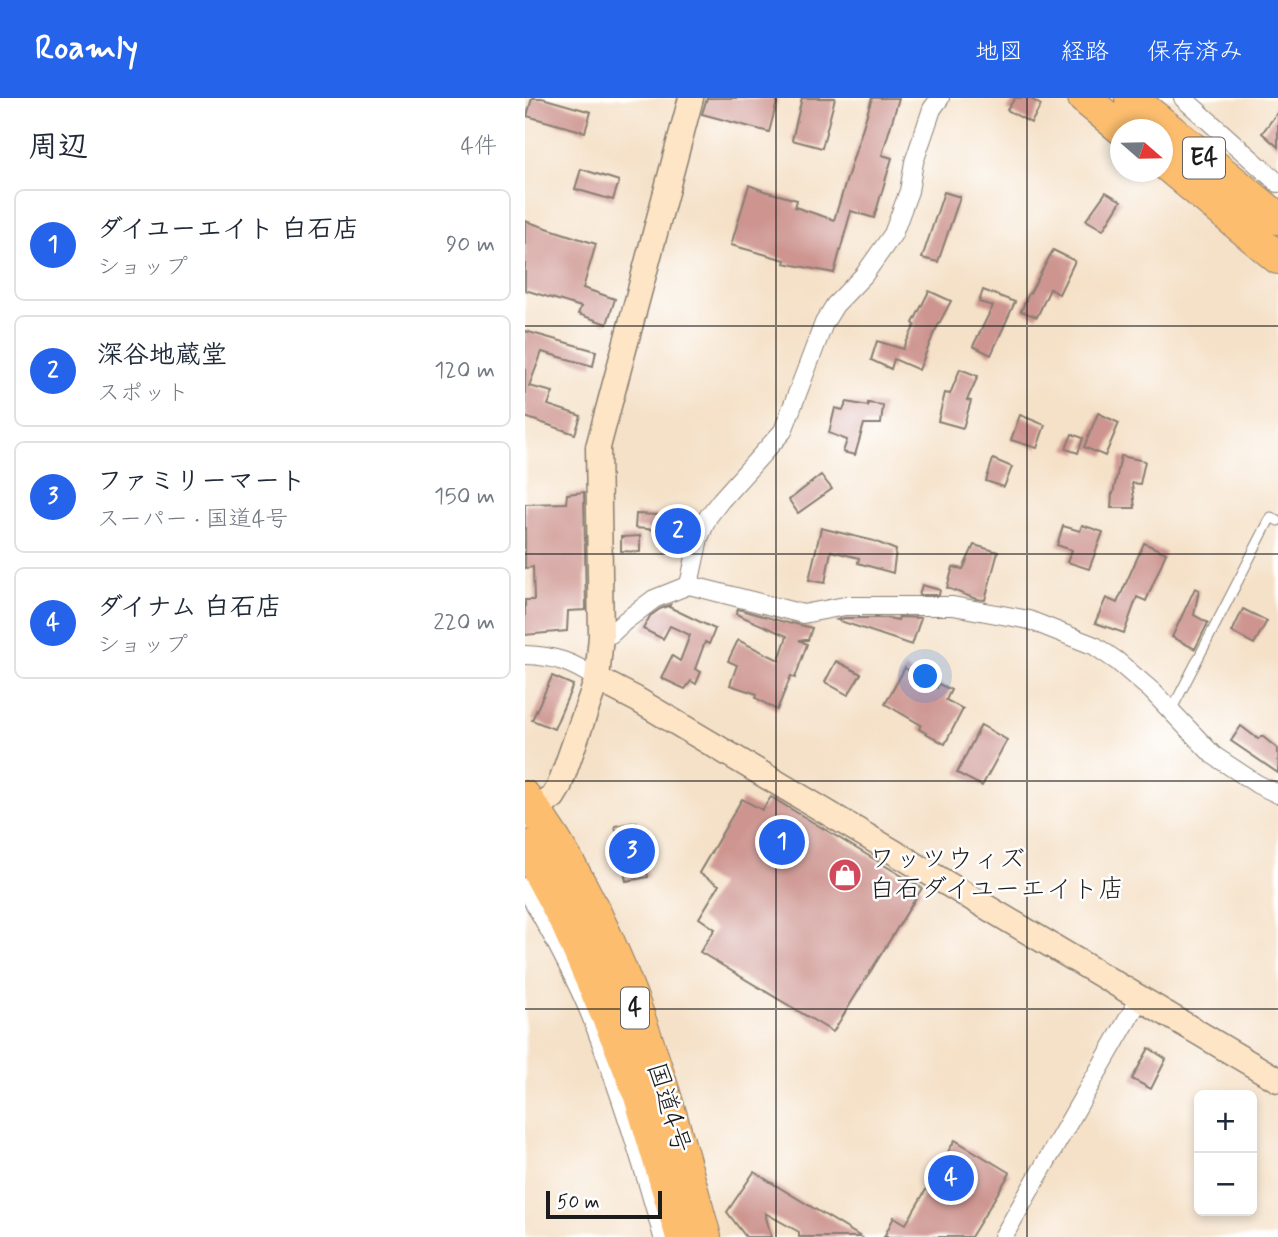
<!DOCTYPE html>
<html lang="ja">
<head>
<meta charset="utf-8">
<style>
	body { margin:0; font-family:Mynerve,"Klee One",sans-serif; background:#f2f2f3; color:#1f2937 }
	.controls { position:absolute; right:21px; bottom:21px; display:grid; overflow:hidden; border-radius:10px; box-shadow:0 4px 10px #0003 }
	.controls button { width:63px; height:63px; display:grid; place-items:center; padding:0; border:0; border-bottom:2px solid #e0e1e3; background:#fff; color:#1f2937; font:35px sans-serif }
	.compass { position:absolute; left:585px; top:21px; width:63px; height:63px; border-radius:50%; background:#fff; box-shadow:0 4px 10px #0003; rotate:110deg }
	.scale { position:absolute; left:21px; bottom:18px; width:116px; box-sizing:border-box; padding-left:7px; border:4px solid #1c1c1c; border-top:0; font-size:19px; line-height:24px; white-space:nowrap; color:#1c1c1c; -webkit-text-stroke:5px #fff; paint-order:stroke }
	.you { position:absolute; left:401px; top:579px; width:24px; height:24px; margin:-18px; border:5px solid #fff; border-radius:50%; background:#1a73e8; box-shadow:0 0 0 10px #1a73e833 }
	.badge { display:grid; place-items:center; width:46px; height:46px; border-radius:50%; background:#2563eb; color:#fff; font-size:23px; font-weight:700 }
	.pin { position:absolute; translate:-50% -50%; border:4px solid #fff; box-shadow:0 2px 7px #0006 }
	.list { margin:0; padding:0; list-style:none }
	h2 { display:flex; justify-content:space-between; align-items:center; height:91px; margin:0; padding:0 28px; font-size:30px }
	h2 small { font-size:23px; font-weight:400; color:#747a83 }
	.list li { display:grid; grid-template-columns:46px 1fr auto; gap:21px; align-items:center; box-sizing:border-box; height:112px; margin:0 14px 14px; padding:0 14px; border:2px solid #e0e1e3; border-radius:10px }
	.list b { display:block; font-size:26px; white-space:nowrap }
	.list p { margin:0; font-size:23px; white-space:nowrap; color:#747a83 }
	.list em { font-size:23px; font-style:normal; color:#747a83 }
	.map { position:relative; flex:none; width:753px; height:1139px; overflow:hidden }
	header { display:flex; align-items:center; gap:42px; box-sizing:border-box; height:98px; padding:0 35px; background:#2563eb; color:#fff }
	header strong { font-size:33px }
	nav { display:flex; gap:38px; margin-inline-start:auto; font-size:24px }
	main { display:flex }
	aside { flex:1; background:#fff }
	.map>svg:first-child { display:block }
</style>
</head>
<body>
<header>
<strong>Roamly</strong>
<nav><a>地図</a><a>経路</a><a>保存済み</a></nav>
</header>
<main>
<aside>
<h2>周辺<small>4件</small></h2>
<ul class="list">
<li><span class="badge">1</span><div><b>ダイユーエイト 白石店</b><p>ショップ</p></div><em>90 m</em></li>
<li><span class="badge">2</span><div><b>深谷地蔵堂</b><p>スポット</p></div><em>120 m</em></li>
<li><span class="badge">3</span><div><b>ファミリーマート</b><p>スーパー · 国道4号</p></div><em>150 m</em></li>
<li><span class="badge">4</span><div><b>ダイナム 白石店</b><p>ショップ</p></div><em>220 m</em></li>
</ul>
</aside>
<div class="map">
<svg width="753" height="1139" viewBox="0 0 753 1139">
	<rect width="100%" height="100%" fill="#fff"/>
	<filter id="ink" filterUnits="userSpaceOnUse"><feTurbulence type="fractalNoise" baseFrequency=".0143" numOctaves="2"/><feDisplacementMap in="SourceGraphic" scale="14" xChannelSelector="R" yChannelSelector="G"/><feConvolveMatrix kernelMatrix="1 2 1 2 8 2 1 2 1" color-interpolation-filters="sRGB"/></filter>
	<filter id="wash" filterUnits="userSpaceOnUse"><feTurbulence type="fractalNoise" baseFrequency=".00686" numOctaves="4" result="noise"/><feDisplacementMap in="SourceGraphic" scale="28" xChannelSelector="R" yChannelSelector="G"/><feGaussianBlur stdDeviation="1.57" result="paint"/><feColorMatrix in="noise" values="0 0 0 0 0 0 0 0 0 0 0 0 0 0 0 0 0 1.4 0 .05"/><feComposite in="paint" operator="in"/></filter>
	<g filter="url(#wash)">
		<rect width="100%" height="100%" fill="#f5e1c8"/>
		<g id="blocks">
			<g fill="#ce9590">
				<polygon points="7,0 17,0 66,14 60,34 2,18"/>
				<polygon points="182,0 253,0 244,34 177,16"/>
				<polygon points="277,0 310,0 297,50 267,42"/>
				<polygon points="347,0 374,0 357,57 367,60 349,120 326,113 309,175 259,165 260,162 206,147 224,87 239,93 272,102 270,109 309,122"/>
				<polygon points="490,0 504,0 516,7 506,25 482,12"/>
				<polygon points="753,14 753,49 737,35"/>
				<polygon points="56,71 94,83 88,102 50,91"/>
				<polygon points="419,94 435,99 413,164 397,160"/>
				<polygon points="581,94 596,103 578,132 561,122"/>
				<polygon points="0,123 71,146 58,190 90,201 82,226 53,216 56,209 0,192"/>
				<polygon points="528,152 550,163 534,196 525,191 512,219 496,213 504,195 505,195"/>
				<polygon points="458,192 490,204 466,257 448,248 468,208 454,204"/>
				<polygon points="404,193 426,203 409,235 394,272 369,261 366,271 346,262 352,243 378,251 390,227 388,225"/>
				<polygon points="0,233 71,253 68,268 17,254 4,288 28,294 23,307 56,318 50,336 0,319"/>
				<polygon points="435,271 453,278 442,302 446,303 438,330 413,323 420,295 425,296"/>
				<polygon points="322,304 343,308 343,305 358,307 356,326 339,326 330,357 318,354 322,342 304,335 310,310 318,312"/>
				<polygon points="573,315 594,325 580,358 559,349"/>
				<polygon points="495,317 520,327 512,350 486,342"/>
				<polygon points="547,336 558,340 553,355 541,351"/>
				<polygon points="596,358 620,363 615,386 607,385 610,410 586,410 587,396 588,396"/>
				<polygon points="468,361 487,369 479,389 461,383"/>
				<polygon points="296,377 307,391 273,415 264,402"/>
				<polygon points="59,394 61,512 43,513 42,533 0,537 0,502 9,502 8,469 0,470 0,406 41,405 42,396"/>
				<polygon points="111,416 133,417 132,432 110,430"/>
				<polygon points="557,427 578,434 564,471 542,464 547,452 532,447 538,428 555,433"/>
				<polygon points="296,430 349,443 371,452 368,475 333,465 334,460 306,453 300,485 284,482"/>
				<polygon points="115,438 115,454 96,453 96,439"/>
				<polygon points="619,445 641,455 621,503 612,499 599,535 570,525 581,500 592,505"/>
				<polygon points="449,447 473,454 460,502 451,501 422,490 428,469 438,471"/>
				<polygon points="397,487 415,492 414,497 394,497"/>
				<polygon points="670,490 674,492 669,517 683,525 670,551 647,539"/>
				<polygon points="145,507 144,509 190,531 184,546 180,544 170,571 176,574 171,586 166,583 160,591 136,580 147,558 155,563 165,537 145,528 138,541 118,531 125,518 135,511"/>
				<polygon points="213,511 266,526 267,525 287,530 283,542 274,542 282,546 270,580 266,578 252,612 231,600 232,596 205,587 212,567 203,563 213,542 254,562 262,538 211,516"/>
				<polygon points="718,511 742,523 729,546 707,534"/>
				<polygon points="374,519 396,520 387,547 312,522 320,520 363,520 373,522"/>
				<polygon points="311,563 336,576 323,597 300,584"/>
				<polygon points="380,570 412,590 414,586 426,592 421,602 438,611 420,646 394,631 396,627 360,606"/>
				<polygon points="27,578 48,587 29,631 7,622"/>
				<polygon points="456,627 482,642 457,688 432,675"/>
				<polygon points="716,628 733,641 737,638 753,651 753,675 706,643"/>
				<polygon points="246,699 397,790 308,934 175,854 190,831 174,820 194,787 174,775 217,701 237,712"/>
				<polygon points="112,724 123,779 101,783 90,728"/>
				<polygon points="624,950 641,961 626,991 607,981"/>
				<polygon points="430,1042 485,1075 446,1139 359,1139 369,1119 381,1126"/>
				<polygon points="229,1074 336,1139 274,1139 274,1134 240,1115 246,1139 221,1139 202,1114"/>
			</g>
		</g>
	</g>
	<g filter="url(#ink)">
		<use href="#blocks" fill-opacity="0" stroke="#887e72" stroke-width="2"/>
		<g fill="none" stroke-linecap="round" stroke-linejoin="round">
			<defs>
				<polyline id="lane" points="646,613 746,419 753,423"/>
				<g id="street">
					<polyline points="658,0 753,85"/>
					<polyline points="164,487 174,440 183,419 196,402 258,333 299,225 310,207 339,177 368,136 384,93 389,64 407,11 415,0"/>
					<polyline points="76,538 86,536 100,523 129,501 164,487 278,516 320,508 428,508 504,522 570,548 592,563 627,593 688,657 732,686 753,696"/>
					<path d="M0,557C30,558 47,564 72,581"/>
					<path d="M0,789C25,832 50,877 68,923C95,994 118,1066 138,1139"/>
					<polyline points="478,1139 615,900"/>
				</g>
				<g id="secondary">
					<polyline points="72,581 111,601 753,982"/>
					<polyline points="0,720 28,699 34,689 72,581 76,538 73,349 166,0"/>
				</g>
				<g id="highway">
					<polyline points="559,0 598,32"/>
					<polyline points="606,0 753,120"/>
					<polyline points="638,64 753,160"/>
					<path d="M0,699C97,828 138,987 180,1139"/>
					<polyline points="0,748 43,828 95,947 114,995 157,1139"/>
				</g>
			</defs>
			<use href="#lane" stroke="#887e72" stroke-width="11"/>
			<use href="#street" stroke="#887e72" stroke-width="20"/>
			<use href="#secondary" stroke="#887e72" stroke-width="27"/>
			<use href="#highway" stroke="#887e72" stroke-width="34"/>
			<use href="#lane" stroke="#fff" stroke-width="9"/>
			<use href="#street" stroke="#fff" stroke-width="18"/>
			<use href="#secondary" stroke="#fee5c5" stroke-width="24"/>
			<use href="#highway" stroke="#fcbd6e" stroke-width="32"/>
		</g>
	</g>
	<path fill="none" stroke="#1c1c1c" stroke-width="2" stroke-opacity="0.55" d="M251,0V1139M502,0V1139M0,228H753M0,456H753M0,683H753M0,911H753"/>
	<defs>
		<symbol id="shop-disc" viewBox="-11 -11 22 22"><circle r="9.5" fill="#d1495b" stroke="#fff"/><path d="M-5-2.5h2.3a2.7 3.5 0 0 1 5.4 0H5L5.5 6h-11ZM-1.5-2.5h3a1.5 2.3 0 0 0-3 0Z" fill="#fff"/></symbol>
	</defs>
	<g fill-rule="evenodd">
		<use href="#shop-disc" x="301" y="758" width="38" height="38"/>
	</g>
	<g text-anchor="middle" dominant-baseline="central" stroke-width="5" stroke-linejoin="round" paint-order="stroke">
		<g fill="#fff" stroke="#606060" stroke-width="2">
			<rect x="658" y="39.5" width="42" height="41" rx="5"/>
			<rect x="96" y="889.5" width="28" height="41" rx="5"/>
		</g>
		<g font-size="24" font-weight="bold" fill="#1c1c1c">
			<text x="679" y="60">E4</text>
			<text x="110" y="910">4</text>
		</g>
		<g font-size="26" fill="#1c1c1c" stroke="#fff" text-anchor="start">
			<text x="344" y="762">ワッツウィズ<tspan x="344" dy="30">白石ダイユーエイト店</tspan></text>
		</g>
		<g font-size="26" fill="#1c1c1c" stroke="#fff">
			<text transform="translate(143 1010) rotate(73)">国道4号</text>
		</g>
	</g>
</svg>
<div class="controls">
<button>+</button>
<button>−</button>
</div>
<svg class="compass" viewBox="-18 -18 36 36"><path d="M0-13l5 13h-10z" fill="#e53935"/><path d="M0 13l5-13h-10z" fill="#747a83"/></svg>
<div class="scale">50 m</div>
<div class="you"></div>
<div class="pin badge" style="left:257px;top:744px">1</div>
<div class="pin badge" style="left:153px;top:433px">2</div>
<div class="pin badge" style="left:107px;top:753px">3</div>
<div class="pin badge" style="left:426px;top:1080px">4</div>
</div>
</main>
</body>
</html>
